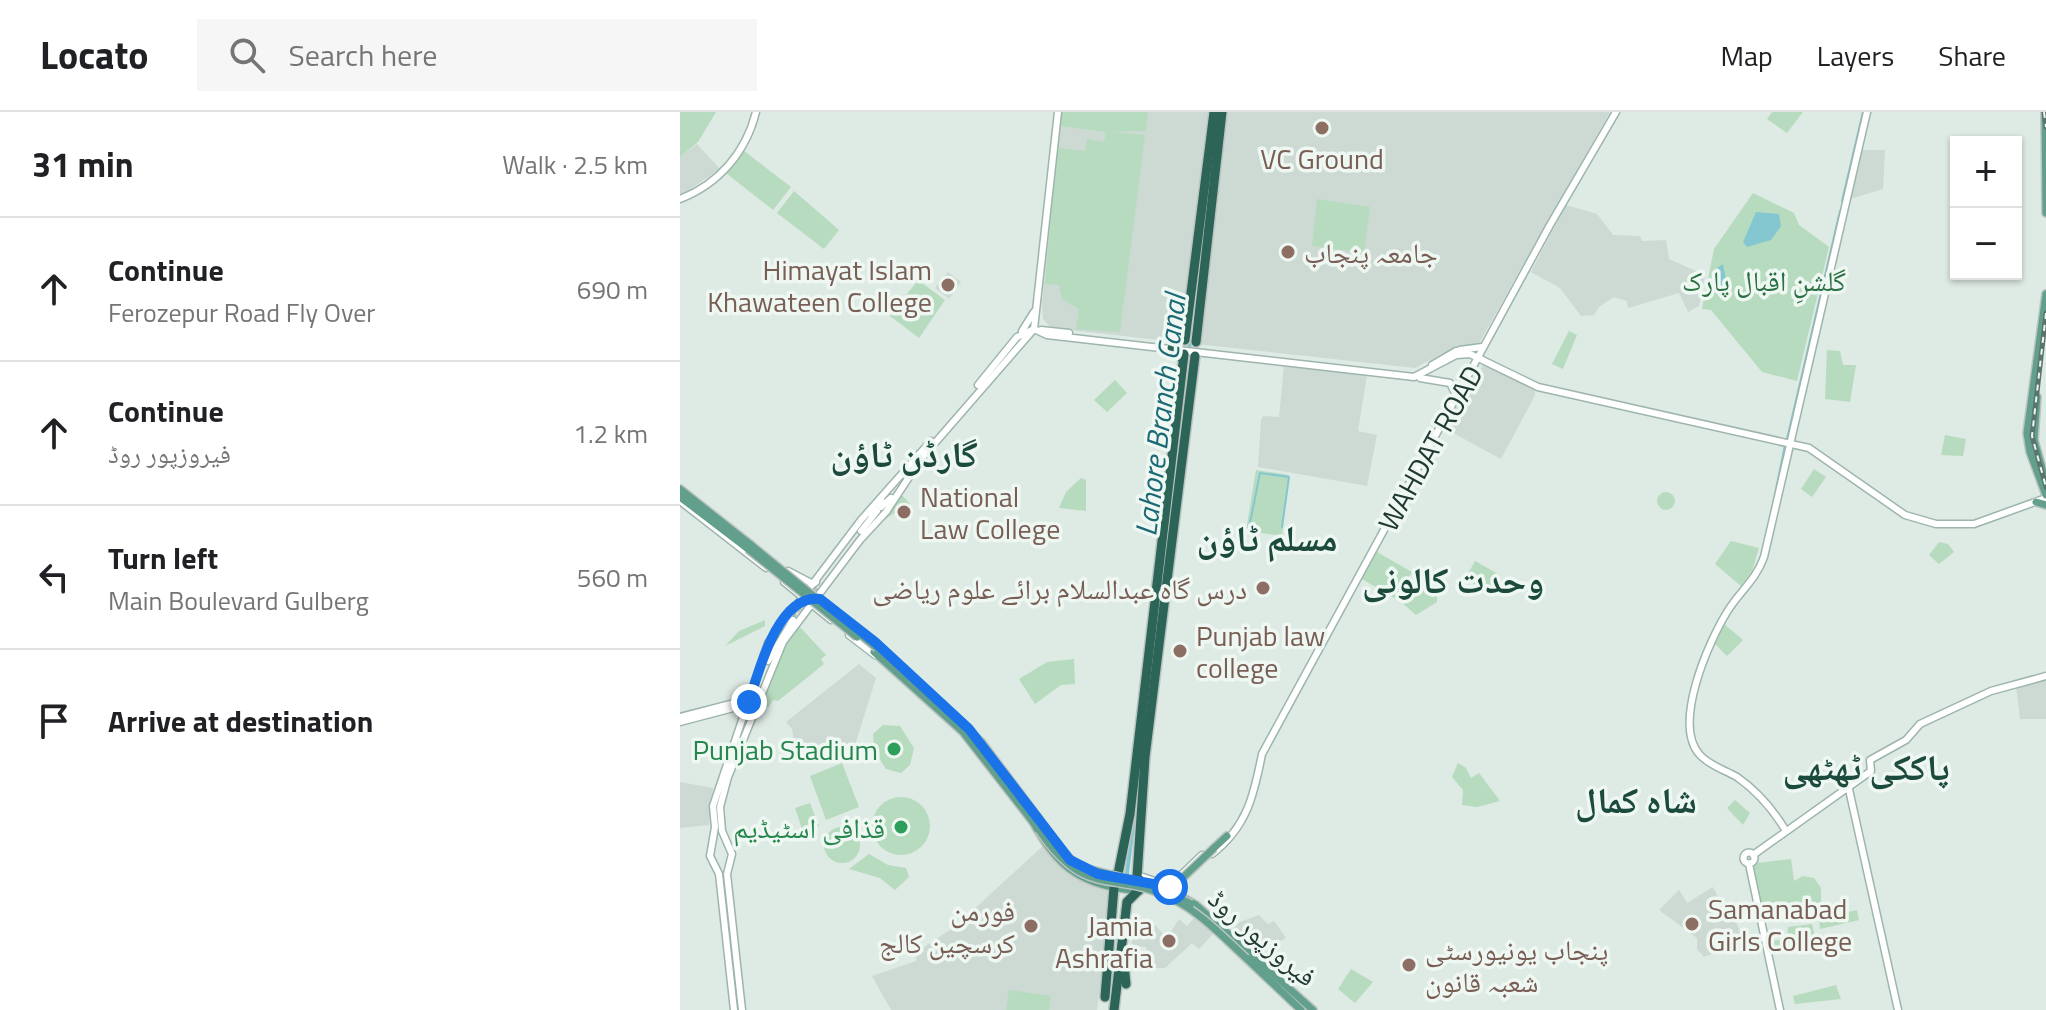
<!DOCTYPE html>
<html lang="en">
<head>
<meta charset="utf-8">
<style>
	body { margin:0; font-family:"Titillium Web","Noto Naskh Arabic",sans-serif; background:#f6f6f6; color:#202124 }
	.controls { position:absolute; right:24px; top:24px; display:grid; overflow:hidden; border-radius:0px; box-shadow:0 2px 6px #0004 }
	.controls button { width:72px; height:72px; display:grid; place-items:center; padding:0; border:0; border-bottom:2px solid #e0e0e0; background:#fff; color:#202124; font:40px sans-serif }
	.stop { position:absolute; width:24px; height:24px; margin:-18px; border:6px solid #1a73e8; border-radius:50%; background:#fff }
	.stop.end { background:#1a73e8; border-color:#fff; box-shadow:0 2px 8px #0008 }
	.list { margin:0; padding:0; list-style:none }
	h2 { display:flex; justify-content:space-between; align-items:center; height:104px; margin:0; padding:0 32px; font-size:34px }
	h2 small { font-size:26px; font-weight:400; color:#757577 }
	.list li { display:grid; grid-template-columns:52px 1fr auto; gap:24px; align-items:center; box-sizing:border-box; height:144px; padding:0 32px; border-top:2px solid #e0e0e0 }
	.list b { display:block; font-size:30px; white-space:nowrap }
	.list p { margin:0; font-size:26px; white-space:nowrap; color:#757577 }
	.list em { font-size:26px; font-style:normal; color:#757577 }
	.icon { flex:none; width:44px; height:44px; fill:none; stroke:currentColor; stroke-width:2; stroke-linecap:round; stroke-linejoin:round }
	.map { position:relative; flex:none; width:1366px; height:898px; overflow:hidden }
	header { display:flex; align-items:center; gap:48px; box-sizing:border-box; height:112px; padding:0 40px; background:#fff; border-bottom:2px solid #e0e0e0 }
	header strong { font-size:38px }
	nav { display:flex; gap:44px; margin-inline-start:auto; font-size:28px }
	.search { width:560px; height:72px; background:#f6f6f6; display:flex; align-items:center; gap:20px; box-sizing:border-box; padding:0 28px; border-radius:0px; color:#757577; font-size:30px }
	main { display:flex }
	aside { flex:1; background:#fff }
	.map>svg:first-child { display:block }
</style>
</head>
<body>
<header>
<strong>Locato</strong>
<div class="search"><svg class="icon" aria-label="search" viewBox="0 0 24 24"><circle cx="10" cy="10" r="6"/><path d="M15 15l6 6"/></svg>Search here</div>
<nav><a>Map</a><a>Layers</a><a>Share</a></nav>
</header>
<main>
<aside>
<h2>31 min<small>Walk · 2.5 km</small></h2>
<ul class="list">
<li><svg class="icon" aria-label="ahead" viewBox="0 0 24 24"><path d="M12 20V5M6 11l6-6 6 6"/></svg><div><b>Continue</b><p>Ferozepur Road Fly Over</p></div><em>690 m</em></li>
<li><svg class="icon" aria-label="ahead" viewBox="0 0 24 24"><path d="M12 20V5M6 11l6-6 6 6"/></svg><div><b>Continue</b><p>فیروزپور روڈ</p></div><em>1.2 km</em></li>
<li><svg class="icon" aria-label="left" viewBox="0 0 24 24"><path d="M17 20v-9H6M10 6l-5 5 5 5"/></svg><div><b>Turn left</b><p>Main Boulevard Gulberg</p></div><em>560 m</em></li>
<li><svg class="icon" aria-label="arrive" viewBox="0 0 24 24"><path d="M6 21V4h12l-3 4 3 4H6"/></svg><div><b>Arrive at destination</b></div></li>
</ul>
</aside>
<div class="map">
<svg width="1366" height="898" viewBox="0 0 1366 898">
	<rect width="100%" height="100%" fill="#deeae4"/>
	<g fill="#ccdad3">
		<polygon points="380,0 930,0 798,233 774,235 735,256 371,216 363,207 362,191"/>
		<polygon points="17,32 40,57 0,84 0,45"/>
		<polygon points="1180,38 1205,38 1203,77 1170,87"/>
		<polygon points="886,93 917,102 933,123 960,124 962,129 986,128 989,147 1025,163 1019,194 1008,200 999,181 948,196 947,189 934,185 919,195 914,203 901,204 880,176 851,160"/>
		<polygon points="268,160 281,170 269,187 255,176"/>
		<polygon points="804,252 855,277 855,283 821,347 764,316"/>
		<polygon points="604,253 687,263 678,319 697,323 687,374 578,355 581,308 583,304 599,305"/>
		<polygon points="179,552 196,566 171,646 134,633 115,635 112,617 106,610"/>
		<polygon points="1366,564 1366,607 1340,607 1336,574"/>
		<polygon points="0,670 33,676 29,713 0,716"/>
		<polygon points="365,732 432,775 417,898 211,898 192,864 236,849 237,840 277,813"/>
		<polygon points="1033,775 1045,799 1051,797 1061,822 1052,834 1024,845 1017,837 1017,826 979,798 999,778 1007,791"/>
		<polygon points="579,803 588,812 594,809 606,826 596,831 567,833 551,819 560,810"/>
		<polygon points="515,805 534,821 519,837 512,831 485,856 471,856 466,835 451,834 454,820 466,821 475,813 487,826 499,807 507,814"/>
	</g>
	<g fill="#b7dbbf">
		<polygon points="0,0 36,0 18,30 0,45"/>
		<polygon points="382,0 468,0 466,19 432,20 465,23 440,220 396,217 399,197 382,187 379,173 365,172 377,36 405,39 407,27 424,30 426,20 380,14"/>
		<polygon points="1092,0 1123,0 1107,21 1087,7"/>
		<polygon points="63,38 111,75 93,98 46,61"/>
		<polygon points="114,79 159,118 144,137 97,101"/>
		<polygon points="1073,81 1114,101 1119,113 1149,135 1117,269 1082,260 1031,198 1022,197 1034,137"/>
		<polygon points="637,87 690,95 684,141 632,134"/>
		<polygon points="238,168 265,188 239,226 210,204"/>
		<polygon points="889,219 897,223 883,257 872,252"/>
		<polygon points="1147,238 1160,239 1163,253 1176,253 1170,290 1145,287"/>
		<polygon points="435,268 447,281 427,300 414,288"/>
		<polygon points="1265,323 1286,327 1283,344 1261,343"/>
		<polygon points="1134,357 1146,365 1132,385 1121,377"/>
		<polygon points="576,358 609,363 602,424 566,419"/>
		<polygon points="401,366 406,368 406,399 379,396 386,380"/>
		<circle cx="986" cy="389" r="9"/>
		<polygon points="221,382 230,392 195,413"/>
		<polygon points="1051,429 1079,436 1072,459 1061,474 1035,452"/>
		<polygon points="1259,430 1268,432 1274,440 1259,452 1249,443"/>
		<polygon points="697,440 732,460 716,487 682,467"/>
		<polygon points="795,449 820,463 810,481 785,467"/>
		<polygon points="736,462 757,467 757,490 736,503 720,489"/>
		<polygon points="85,508 85,514 45,534 59,519"/>
		<polygon points="1043,511 1063,528 1047,544 1035,532"/>
		<polygon points="118,513 146,543 141,547 144,552 98,589 93,588 88,596 82,587 104,534"/>
		<polygon points="394,547 395,572 381,573 355,592 339,567 367,550"/>
		<polygon points="203,613 220,614 234,636 230,653 221,661 206,657 194,638 193,622"/>
		<polygon points="162,651 179,695 146,708 130,664"/>
		<polygon points="778,651 786,656 791,666 799,661 820,689 797,695 782,693 783,678 772,665"/>
		<circle cx="221" cy="714" r="29"/>
		<polygon points="1055,688 1070,701 1063,713 1047,696"/>
		<polygon points="130,691 139,714 123,720 115,696"/>
		<circle cx="162" cy="733" r="18"/>
		<polygon points="189,742 208,753 226,756 229,765 215,778 200,766 169,757"/>
		<polygon points="1111,747 1114,769 1123,764 1134,766 1141,776 1141,792 1107,798 1107,803 1081,809 1069,752"/>
		<polygon points="1177,798 1179,808 1140,817 1139,806"/>
		<polygon points="1132,812 1135,825 1107,831 1107,840 1089,842 1087,829 1107,828 1108,815"/>
		<polygon points="671,857 693,870 675,891 658,877"/>
		<polygon points="1156,873 1161,887 1115,892 1113,884"/>
		<polygon points="329,878 371,884 369,898 326,898"/>
	</g>
	<g fill="#85c7d0">
		<polygon points="1076,100 1099,102 1101,114 1091,128 1067,135 1063,130"/>
		<polygon points="1043,152 1048,177 1041,182 1030,182 1033,159"/>
	</g>
	<g fill="none" stroke-linecap="round" stroke-linejoin="round">
		<g stroke="#85c7d0" stroke-width="2">
			<polyline points="1162,89 1183,0"/>
			<polyline points="1107,327 1160,99"/>
			<polyline points="569,416 580,361 609,365 602,415"/>
			<polyline points="1088,417 1105,333"/>
		</g>
		<g stroke="#85c7d0" stroke-width="4">
			<polyline points="497,336 523,126"/>
			<polyline points="446,769 454,706"/>
			<polyline points="430,898 436,845"/>
		</g>
		<polyline stroke="#b8c7c0" stroke-width="6" stroke-dasharray="6 3" stroke-linecap="butt" points="111,506 136,475"/>
		<defs>
			<g id="secondary">
				<path d="M0,87C39,72 66,40 76,0"/>
				<polyline points="354,217 367,223 734,265 776,243 790,242 858,275 1129,336 1225,403 1256,412 1294,412 1366,386"/>
				<polyline points="354,217 378,0"/>
				<polyline points="361,218 389,221"/>
				<polyline points="342,219 354,200"/>
				<polyline points="780,238 802,235"/>
				<polyline points="752,253 776,239"/>
				<polyline points="740,266 770,271 777,285"/>
				<polyline points="298,273 337,225 354,217"/>
				<polyline points="201,387 198,392 201,395 211,386"/>
				<polyline points="0,389 86,456"/>
				<polyline points="181,419 197,399 194,397 189,401"/>
				<polyline points="108,459 133,472 136,470"/>
				<polyline points="104,470 151,508"/>
				<polyline points="169,523 195,543"/>
				<polyline points="88,549 113,508"/>
				<polyline points="0,605 58,590 70,581"/>
				<polyline points="0,610 57,595 63,604"/>
				<polyline points="1168,673 1218,898"/>
				<path d="M1106,719C1094,699 1077,679 1057,665C1045,658 1030,654 1020,643C992,613 1028,531 1047,500C1059,480 1076,468 1084,445L1187,0"/>
				<circle cx="1069" cy="746" r="5.5"/>
				<path d="M532,742C567,715 574,683 582,642L870,113L936,0"/>
				<polyline points="1073,743 1191,659 1190,648 1226,628 1240,612 1311,579 1366,564"/>
				<polyline points="1069,752 1100,898"/>
				<polyline points="463,765 486,773"/>
				<polyline points="498,766 522,743"/>
				<polyline points="54,898 39,762 30,744 35,715 33,694 88,531 181,408 251,329"/>
				<polyline points="62,898 47,762 52,742 42,719 40,695 48,665 103,530 180,428 206,400 241,347 354,217"/>
			</g>
			<g id="primary">
				<polyline points="1365,0 1366,101"/>
				<polyline points="1366,182 1347,321 1350,340 1366,383"/>
				<polyline points="1357,285 1354,328 1365,367"/>
				<polyline points="0,377 71,433"/>
				<polyline points="0,385 68,437"/>
				<polyline points="1356,390 1366,393"/>
				<polyline points="194,540 283,620 353,710"/>
				<polyline points="204,542 302,631 353,699"/>
				<path d="M352,708C380,759 402,773 460,779"/>
				<polyline points="534,736 547,724"/>
				<polyline points="484,775 516,793 633,898"/>
				<polyline points="566,846 621,898"/>
			</g>
			<g id="highway">
				<polyline points="505,228 534,0"/>
				<polyline points="516,230 542,0"/>
				<polyline points="492,236 501,245"/>
				<polyline points="438,762 450,702 504,242"/>
				<polyline points="457,765 465,645 515,244"/>
				<polyline points="444,853 446,872"/>
				<polyline points="425,885 435,763"/>
				<polyline points="434,898 447,790 459,778 460,768"/>
			</g>
		</defs>
		<use href="#secondary" stroke="#9db5ac" stroke-width="9"/>
		<use href="#primary" stroke="#bcc4c1" stroke-width="10"/>
		<use href="#highway" stroke="#bcc4c1" stroke-width="12"/>
		<use href="#secondary" stroke="#fff" stroke-width="6"/>
		<use href="#primary" stroke="#62a08d" stroke-width="7"/>
		<use href="#highway" stroke="#2c6557" stroke-width="9"/>
		<defs>
			<g id="rail">
				<polyline points="1364,0 1366,15"/>
				<polyline points="1366,201 1352,324 1366,375"/>
			</g>
		</defs>
		<use href="#rail" stroke="#5a756d" stroke-width="5"/>
		<use href="#rail" stroke="#eef7f2" stroke-width="2" stroke-dasharray="6" stroke-linecap="butt"/>
		<defs>
			<g id="primary-bridge">
				<polyline points="71,433 197,536"/>
				<polyline points="68,437 177,525"/>
				<polyline points="353,699 382,740 400,755 475,774 511,792"/>
				<path d="M359,718C408,790 432,756 493,787C521,801 543,825 566,846"/>
				<polyline points="481,774 494,774 534,736"/>
			</g>
		</defs>
		<use href="#primary-bridge" stroke="#bcc4c1" stroke-width="10" stroke-linecap="butt"/>
		<use href="#primary-bridge" stroke="#62a08d" stroke-width="7"/>
	</g>
	<g fill="none" stroke-linecap="round" stroke-linejoin="round">
		<path stroke="#1a73e8" stroke-width="10" d="M69,590C78,561 98,481 140,487L195,530L289,617L390,748L418,762L490,775"/>
	</g>
	<g fill="#8d6e63" stroke="#eef7f2" stroke-width="3">
		<circle cx="642" cy="16" r="8"/>
		<circle cx="608" cy="140" r="8"/>
		<circle cx="268" cy="173" r="8"/>
		<circle cx="224" cy="400" r="8"/>
		<circle cx="583" cy="476" r="8"/>
		<circle cx="500" cy="539" r="8"/>
		<circle cx="1012" cy="812" r="8"/>
		<circle cx="351" cy="814" r="8"/>
		<circle cx="489" cy="829" r="8"/>
		<circle cx="729" cy="853" r="8"/>
	</g>
	<g fill="#2e9e5b" stroke="#eef7f2" stroke-width="3">
		<circle cx="214" cy="637" r="8"/>
		<circle cx="221" cy="715" r="8"/>
	</g>
	<g text-anchor="middle" dominant-baseline="central" stroke-width="7" stroke-linejoin="round" paint-order="stroke">
		<g font-size="28" fill="#785e54" stroke="#eef7f2" text-anchor="start">
			<text x="642" y="46" text-anchor="middle">VC Ground</text>
			<text x="624" y="140">جامعہ پنجاب</text>
			<text x="252" y="157" text-anchor="end">Himayat Islam<tspan x="252" dy="32">Khawateen College</tspan></text>
			<text x="240" y="384">National<tspan x="240" dy="32">Law College</tspan></text>
			<text x="567" y="476" text-anchor="end">درس گاہ عبدالسلام برائے علوم ریاضی</text>
			<text x="516" y="523">Punjab law<tspan x="516" dy="32">college</tspan></text>
			<text x="1028" y="796">Samanabad<tspan x="1028" dy="32">Girls College</tspan></text>
			<text x="335" y="798" text-anchor="end">فورمن<tspan x="335" dy="32">کرسچین کالج</tspan></text>
			<text x="473" y="813" text-anchor="end">Jamia<tspan x="473" dy="32">Ashrafia</tspan></text>
			<text x="745" y="837">پنجاب یونیورسٹی<tspan x="745" dy="32">شعبہ قانون</tspan></text>
		</g>
		<g font-size="28" fill="#2a7042" stroke="#eef7f2">
			<text x="1084" y="168">گلشنِ اقبال پارک</text>
		</g>
		<g font-size="28" fill="#203931" stroke="#eef7f2">
			<text transform="translate(750 336) rotate(-61)">WAHDAT ROAD</text>
			<text transform="translate(583 825) rotate(41)">فیروزپور روڈ</text>
		</g>
		<g font-size="28" fill="#27864d" stroke="#eef7f2" text-anchor="end">
			<text x="198" y="637">Punjab Stadium</text>
			<text x="205" y="715">قذافی اسٹیڈیم</text>
		</g>
		<g font-size="30" font-style="italic" fill="#1a6974" stroke="#eef7f2">
			<text transform="translate(480 303) rotate(-83)">Lahore Branch Canal</text>
		</g>
		<g font-size="36" font-weight="bold" fill="#1c4b3e" stroke="#eef7f2">
			<text x="224" y="341">گارڈن ٹاؤن</text>
			<text x="587" y="425">مسلم ٹاؤن</text>
			<text x="773" y="467">وحدت کالونی</text>
			<text x="1186" y="654">پاککی ٹھٹھی</text>
			<text x="956" y="687">شاہ کمال</text>
		</g>
	</g>
</svg>
<div class="controls">
<button>+</button>
<button>−</button>
</div>
<div class="stop" style="left:490px;top:775px"></div>
<div class="stop end" style="left:69px;top:590px"></div>
</div>
</main>
</body>
</html>
